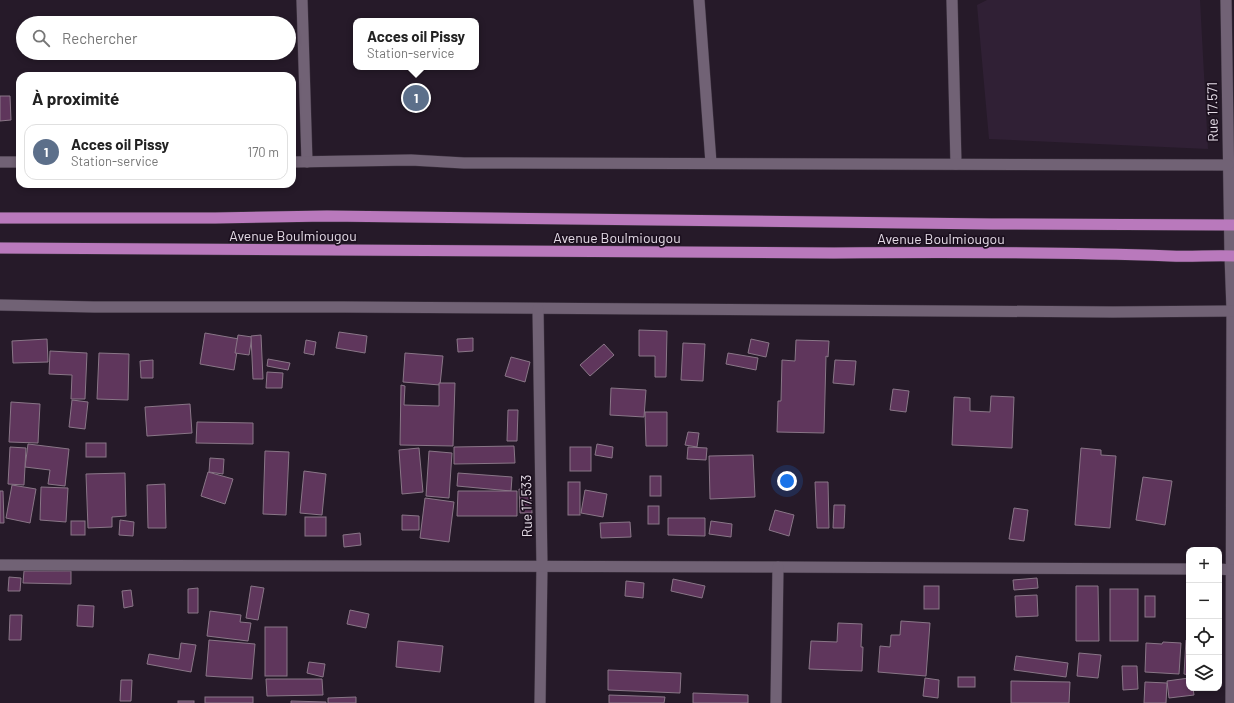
<!DOCTYPE html>
<html lang="fr">
<head>
<meta charset="utf-8">
<style>
	body { margin:0; font-family:Barlow,sans-serif; background:#f2f2f2; color:#222 }
	.controls { position:absolute; right:12px; bottom:12px; display:grid; overflow:hidden; border-radius:8px; box-shadow:0 2px 6px #0003 }
	.controls button { width:36px; height:36px; display:grid; place-items:center; padding:0; border:0; border-bottom:1px solid #e0e0e0; background:#fff; color:#222; font:20px sans-serif }
	.you { position:absolute; left:787px; top:481px; width:14px; height:14px; margin:-10px; border:3px solid #fff; border-radius:50%; background:#1a73e8; box-shadow:0 0 0 6px #1a73e833 }
	.badge { display:grid; place-items:center; width:26px; height:26px; border-radius:50%; background:#111827; color:#fff; font-size:13px; font-weight:700 }
	.pin { position:absolute; translate:-50% -50%; border:2px solid #fff; box-shadow:0 1px 4px #0006 }
	.popup { position:absolute; left:353px; top:18px; width:126px; height:52px; box-sizing:border-box; display:grid; place-content:center; border-radius:8px; background:#fff; filter:drop-shadow(0 1px 3px #0005); font-size:13px; white-space:nowrap; color:#767676 }
	.popup b { font-size:15px; color:#222 }
	.popup::after { content:''; position:absolute; left:50%; top:100%; margin-left:-8px; border:8px solid transparent; border-top-color:#fff }
	.list { margin:0; padding:0; list-style:none }
	h2 { display:flex; justify-content:space-between; align-items:center; height:52px; margin:0; padding:0 16px; font-size:17px }
	h2 small { font-size:13px; font-weight:400; color:#767676 }
	.list li { display:grid; grid-template-columns:26px 1fr auto; gap:12px; align-items:center; box-sizing:border-box; height:56px; margin:0 8px 8px; padding:0 8px; border:1px solid #e0e0e0; border-radius:12px }
	.list b { display:block; font-size:15px; white-space:nowrap }
	.list p { margin:0; font-size:13px; white-space:nowrap; color:#767676 }
	.list em { font-size:13px; font-style:normal; color:#767676 }
	.icon { flex:none; width:22px; height:22px; fill:none; stroke:currentColor; stroke-width:2; stroke-linecap:round; stroke-linejoin:round }
	.map { position:relative; flex:none; width:1234px; height:703px; overflow:hidden }
	.search { position:absolute; background:#fff; box-shadow:0 2px 6px #0003; left:16px; top:16px; width:280px; height:44px; display:flex; align-items:center; gap:10px; box-sizing:border-box; padding:0 14px; border-radius:22px; color:#767676; font-size:15px }
	.panel { position:absolute; background:#fff; box-shadow:0 2px 6px #0003; left:16px; top:72px; width:280px; height:116px; border-radius:12px }
	.map>svg:first-child { display:block }
</style>
</head>
<body>
<div class="map">
<svg width="1234" height="703" viewBox="0 0 1234 703">
	<rect width="100%" height="100%" fill="#261a29"/>
	<polygon fill="#302035" points="987,0 1200,0 1208,149 989,139 977,5"/>
	<g fill="#5f365c" stroke="#897687">
		<polygon points="0,96 10,96 11,120 0,121"/>
		<polygon points="639,330 667,331 666,377 655,377 655,356 639,356"/>
		<polygon points="339,332 367,336 365,353 336,348"/>
		<polygon points="205,333 239,339 234,370 200,364"/>
		<polygon points="238,335 252,337 249,355 235,353"/>
		<polygon points="261,335 263,379 253,379 251,336"/>
		<polygon points="473,338 473,351 458,352 457,339"/>
		<polygon points="47,339 48,362 13,363 12,341"/>
		<polygon points="751,339 769,343 766,357 748,353"/>
		<polygon points="306,340 316,342 314,355 304,353"/>
		<polygon points="796,340 829,341 828,357 826,356 824,433 777,432 778,401 781,401 782,360 795,361"/>
		<polygon points="683,343 705,344 703,381 681,380"/>
		<polygon points="604,344 614,355 590,376 580,365"/>
		<polygon points="50,351 87,353 85,399 71,399 72,375 49,374"/>
		<polygon points="99,353 129,354 128,400 97,399"/>
		<polygon points="405,353 443,356 440,385 403,382"/>
		<polygon points="728,353 758,358 756,370 726,364"/>
		<polygon points="511,357 530,362 525,382 505,376"/>
		<polygon points="268,359 290,363 288,370 267,366"/>
		<polygon points="153,360 153,378 141,378 140,361"/>
		<polygon points="835,360 856,361 854,385 833,383"/>
		<polygon points="267,372 283,373 282,388 266,388"/>
		<polygon points="439,383 455,383 453,446 400,445 401,385 405,386 404,405 439,406"/>
		<polygon points="611,388 646,390 644,417 610,415"/>
		<polygon points="893,389 909,391 906,412 890,410"/>
		<polygon points="991,396 1014,397 1012,448 952,445 954,397 970,398 970,411 990,412"/>
		<polygon points="72,400 88,402 85,429 69,427"/>
		<polygon points="11,402 40,404 38,443 9,442"/>
		<polygon points="190,404 192,433 147,436 145,407"/>
		<polygon points="508,410 518,410 517,441 507,441"/>
		<polygon points="645,412 667,412 667,446 646,446"/>
		<polygon points="197,422 253,423 253,444 196,443"/>
		<polygon points="688,432 699,433 697,447 685,445"/>
		<rect x="86" y="443" width="20" height="14"/>
		<polygon points="28,444 69,449 65,486 48,484 50,470 25,467"/>
		<polygon points="597,444 613,447 612,458 595,455"/>
		<polygon points="514,446 515,463 454,464 454,447"/>
		<polygon points="10,447 26,448 24,485 8,484"/>
		<rect x="570" y="447" width="21" height="24"/>
		<polygon points="688,447 707,448 706,460 687,459"/>
		<polygon points="419,448 423,492 402,494 399,450"/>
		<polygon points="1081,448 1101,450 1101,455 1116,456 1110,528 1075,525"/>
		<polygon points="265,451 289,452 286,515 263,514"/>
		<polygon points="429,451 452,453 449,498 426,496"/>
		<polygon points="753,455 755,497 710,499 709,456"/>
		<polygon points="210,458 224,459 223,474 209,472"/>
		<polygon points="304,471 326,474 322,515 300,513"/>
		<polygon points="208,472 233,479 225,504 201,496"/>
		<polygon points="125,473 126,516 112,517 112,527 88,528 86,474"/>
		<polygon points="458,473 512,477 511,491 457,486"/>
		<rect x="650" y="476" width="11" height="20"/>
		<polygon points="1143,477 1172,481 1165,525 1136,520"/>
		<rect x="568" y="482" width="12" height="33"/>
		<polygon points="815,482 828,482 829,528 817,528"/>
		<polygon points="165,484 166,528 148,528 147,485"/>
		<polygon points="12,485 36,489 30,523 6,518"/>
		<polygon points="41,487 68,488 66,522 40,520"/>
		<polygon points="519,489 530,489 532,513 520,513"/>
		<polygon points="585,490 607,494 603,517 581,513"/>
		<polygon points="0,491 3,491 4,523 0,523"/>
		<polygon points="458,491 517,491 517,516 457,516"/>
		<polygon points="425,498 454,502 449,542 420,538"/>
		<polygon points="834,505 845,505 844,528 833,528"/>
		<rect x="648" y="506" width="11" height="18"/>
		<polygon points="1014,508 1028,510 1024,541 1009,539"/>
		<polygon points="775,510 794,515 789,536 769,530"/>
		<polygon points="402,515 419,516 419,530 402,530"/>
		<rect x="305" y="517" width="21" height="19"/>
		<polygon points="668,518 705,518 705,536 668,535"/>
		<polygon points="120,520 134,522 133,536 119,535"/>
		<rect x="71" y="521" width="14" height="14"/>
		<polygon points="711,521 732,524 731,537 709,534"/>
		<polygon points="630,522 631,537 601,538 600,523"/>
		<polygon points="360,533 361,545 344,547 343,535"/>
		<polygon points="24,571 71,571 71,584 23,583"/>
		<polygon points="9,577 21,578 20,591 8,591"/>
		<polygon points="1037,578 1038,588 1014,590 1013,580"/>
		<polygon points="673,579 705,586 702,598 671,591"/>
		<polygon points="626,581 644,583 643,598 625,596"/>
		<polygon points="251,586 264,588 258,620 246,618"/>
		<rect x="924" y="586" width="15" height="23"/>
		<polygon points="1076,586 1098,586 1099,641 1076,641"/>
		<polygon points="198,588 198,613 188,613 188,589"/>
		<rect x="1110" y="589" width="28" height="52"/>
		<polygon points="131,590 133,606 124,608 122,591"/>
		<polygon points="1037,595 1038,616 1016,617 1015,596"/>
		<rect x="1145" y="596" width="10" height="21"/>
		<polygon points="78,605 94,606 93,627 77,626"/>
		<polygon points="350,610 369,614 366,628 347,624"/>
		<polygon points="210,611 241,615 240,622 251,623 248,641 207,636"/>
		<polygon points="10,615 22,615 21,640 9,640"/>
		<polygon points="901,621 930,623 926,676 878,672 880,646 890,647 891,635 900,635"/>
		<polygon points="838,623 862,624 861,647 863,647 862,671 809,669 811,641 837,642"/>
		<rect x="265" y="627" width="22" height="49"/>
		<polygon points="209,640 255,644 252,679 206,676"/>
		<polygon points="1186,640 1189,641 1189,675 1184,674"/>
		<polygon points="398,641 443,646 440,672 396,667"/>
		<polygon points="1163,642 1181,643 1179,674 1145,672 1146,643 1162,644"/>
		<polygon points="181,643 196,645 191,672 147,664 149,654 179,659"/>
		<polygon points="1079,653 1101,655 1098,678 1077,676"/>
		<polygon points="1016,656 1068,663 1066,677 1014,670"/>
		<polygon points="309,662 325,664 323,677 307,673"/>
		<polygon points="1122,666 1137,666 1138,689 1123,690"/>
		<polygon points="608,670 681,673 680,693 608,690"/>
		<rect x="958" y="677" width="17" height="10"/>
		<polygon points="925,678 939,680 938,698 923,696"/>
		<polygon points="1189,678 1189,688 1193,688 1194,695 1169,698 1167,681"/>
		<polygon points="266,679 322,679 323,695 267,696"/>
		<polygon points="121,680 132,680 131,701 120,701"/>
		<polygon points="1011,681 1070,682 1069,703 1011,703"/>
		<polygon points="1145,682 1167,683 1166,703 1144,703"/>
		<polygon points="693,693 748,695 748,703 693,703"/>
		<polygon points="609,695 665,697 664,703 609,703"/>
		<rect x="205" y="697" width="48" height="6"/>
		<polygon points="356,697 356,703 328,703 328,698"/>
		<rect x="178" y="701" width="16" height="2"/>
		<polygon points="291,701 326,702 326,703 291,703"/>
	</g>
	<g fill="none" stroke-linecap="round" stroke-linejoin="round">
		<defs>
			<g id="minor">
				<polyline points="302,0 307,162"/>
				<polyline points="699,0 711,163"/>
				<polyline points="952,0 956,164"/>
				<polyline points="1226,0 1230,256 1232,310 1231,703"/>
				<polyline points="0,162 20,162"/>
				<polyline points="292,162 411,160 464,163 1228,165"/>
				<polyline points="0,305 94,307 344,307 1113,312 1234,311"/>
				<polyline points="538,309 542,566 540,703"/>
				<polyline points="0,565 778,567 1189,569"/>
				<polyline points="1219,569 1232,570"/>
				<polyline points="776,703 778,567"/>
			</g>
			<g id="trunk">
				<polyline points="0,218 215,218 327,216 992,224 1234,225"/>
				<path d="M0,248L834,253C946,252 1058,252 1170,256C1192,257 1213,255 1234,256"/>
			</g>
		</defs>
		<use href="#minor" stroke="#3e3441" stroke-width="12"/>
		<use href="#trunk" stroke="#3e3441" stroke-width="12"/>
		<use href="#minor" stroke="#716275" stroke-width="11"/>
		<use href="#trunk" stroke="#b979bc" stroke-width="11"/>
	</g>
	<g text-anchor="middle" dominant-baseline="central" stroke-width="3.5" stroke-linejoin="round" paint-order="stroke">
		<g font-size="14" fill="#e4dbe6" stroke="#1c101f">
			<text transform="translate(1212 112) rotate(-91)">Rue 17.571</text>
			<text x="293" y="235">Avenue Boulmiougou</text>
			<text x="617" y="237">Avenue Boulmiougou</text>
			<text x="941" y="238">Avenue Boulmiougou</text>
			<text transform="translate(526 506) rotate(-91)">Rue 17.533</text>
		</g>
	</g>
</svg>
<div class="controls">
<button>+</button>
<button>−</button>
<button><svg class="icon" aria-label="locate" viewBox="0 0 24 24"><circle cx="12" cy="12" r="6"/><path d="M12 2v4M12 18v4M2 12h4M18 12h4"/></svg></button>
<button><svg class="icon" aria-label="layers" viewBox="0 0 24 24"><path d="M12 4l9 5-9 5-9-5zM3 14l9 5 9-5"/></svg></button>
</div>
<div class="you"></div>
<div class="pin badge" style="left:416px;top:98px;background:#5c6f8a">1</div>
<div class="popup"><b>Acces oil Pissy</b>Station-service</div>
<div class="search"><svg class="icon" aria-label="search" viewBox="0 0 24 24"><circle cx="10" cy="10" r="6"/><path d="M15 15l6 6"/></svg>Rechercher</div>
<section class="panel">
<h2>À proximité<small></small></h2>
<ul class="list">
<li><span class="badge" style="background:#5c6f8a">1</span><div><b>Acces oil Pissy</b><p>Station-service</p></div><em>170 m</em></li>
</ul>
</section>
</div>
</body>
</html>
